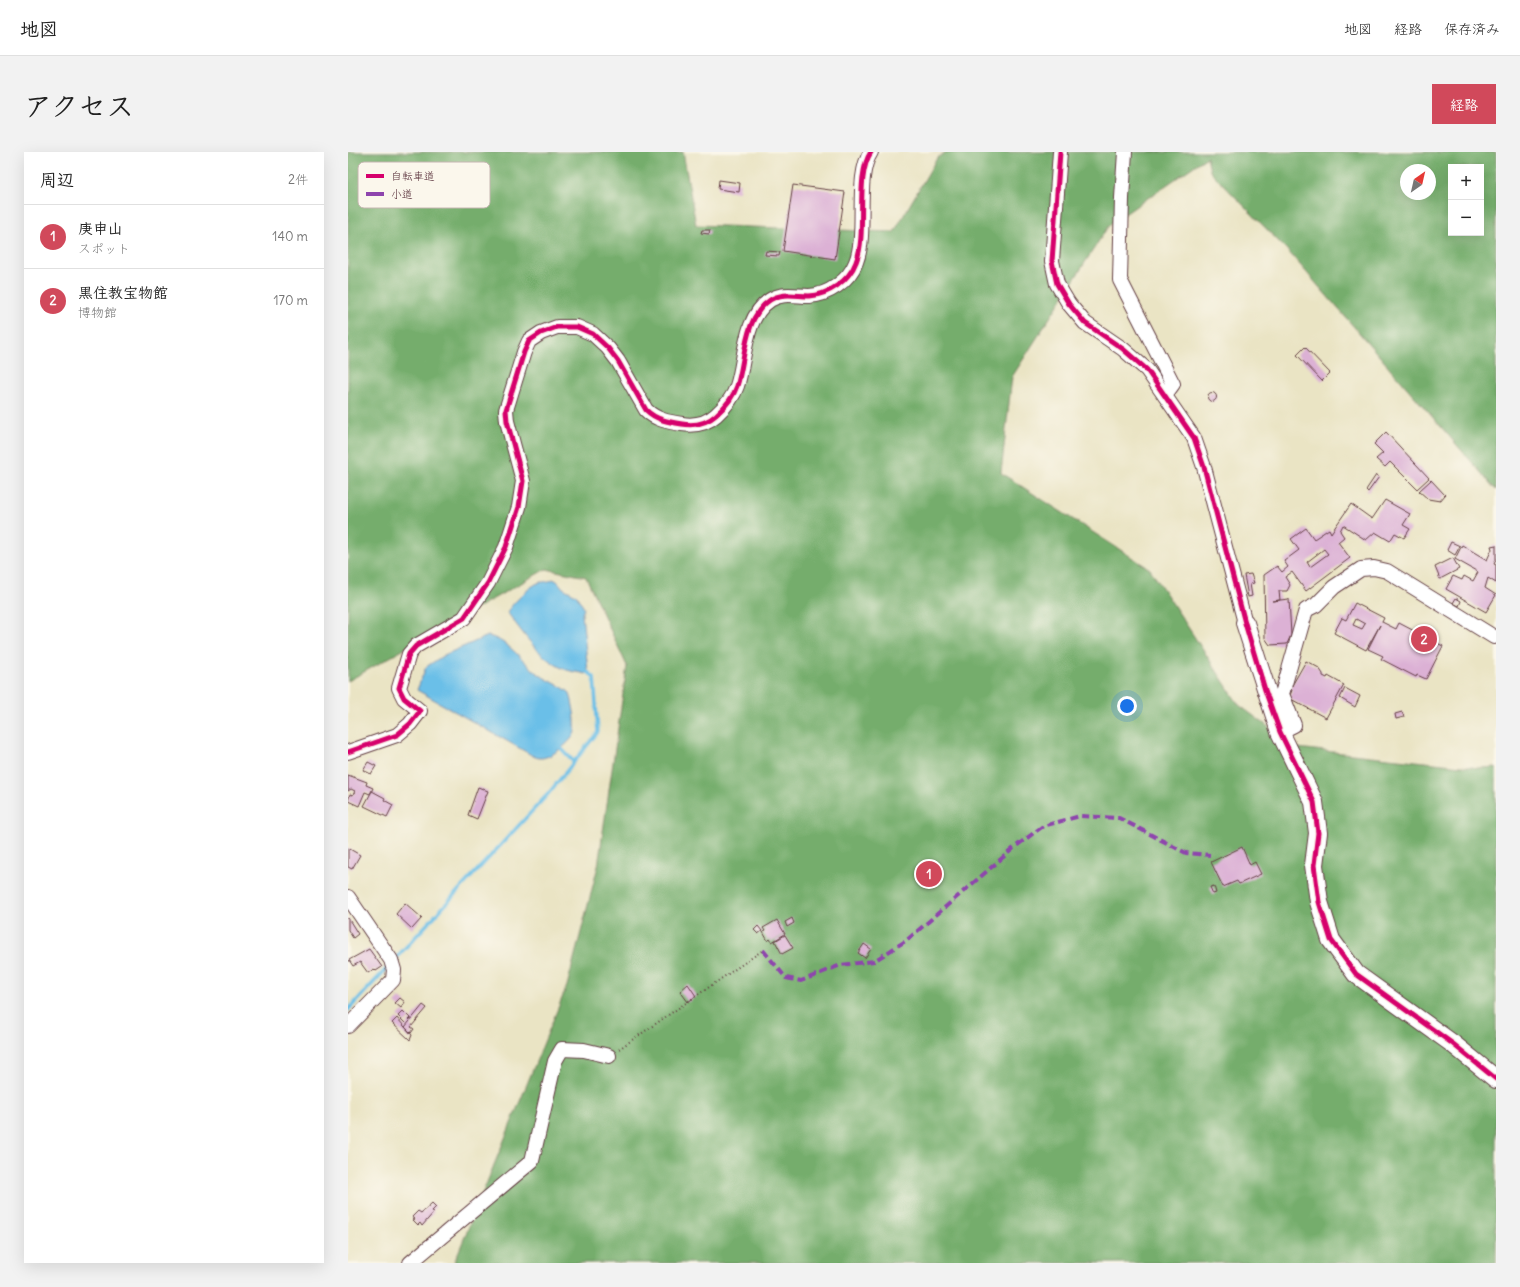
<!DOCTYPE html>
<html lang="ja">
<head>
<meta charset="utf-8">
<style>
	body { margin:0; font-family:Delius,"Klee One",sans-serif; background:#f2f2f2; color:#222 }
	.controls { position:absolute; right:12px; top:12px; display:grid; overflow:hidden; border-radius:0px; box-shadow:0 4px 16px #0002 }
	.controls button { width:36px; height:36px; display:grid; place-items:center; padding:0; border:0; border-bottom:1px solid #e0e0e0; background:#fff; color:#222; font:20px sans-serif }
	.compass { position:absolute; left:1052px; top:12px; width:36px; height:36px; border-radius:50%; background:#fff; box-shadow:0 4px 16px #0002; rotate:34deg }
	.you { position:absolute; left:779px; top:554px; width:14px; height:14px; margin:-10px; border:3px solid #fff; border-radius:50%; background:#1a73e8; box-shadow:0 0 0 6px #1a73e833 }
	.badge { display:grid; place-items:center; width:26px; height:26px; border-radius:50%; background:#d1495b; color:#fff; font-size:13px; font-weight:700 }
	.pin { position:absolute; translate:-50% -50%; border:2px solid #fff; box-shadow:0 1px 4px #0006 }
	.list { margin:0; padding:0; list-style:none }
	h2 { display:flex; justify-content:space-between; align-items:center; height:52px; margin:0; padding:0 16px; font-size:17px }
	h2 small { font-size:13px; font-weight:400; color:#767676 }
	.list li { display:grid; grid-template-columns:26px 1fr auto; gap:12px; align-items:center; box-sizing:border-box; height:64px; padding:0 16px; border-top:1px solid #e0e0e0 }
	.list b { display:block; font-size:15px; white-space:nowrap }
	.list p { margin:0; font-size:13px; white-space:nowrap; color:#767676 }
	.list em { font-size:13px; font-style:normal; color:#767676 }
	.map { position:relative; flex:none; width:1148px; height:1111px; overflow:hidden; border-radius:0px }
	header { display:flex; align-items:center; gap:24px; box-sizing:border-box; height:56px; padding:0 20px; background:#fff; border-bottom:1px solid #e0e0e0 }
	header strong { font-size:19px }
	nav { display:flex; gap:22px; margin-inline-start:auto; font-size:14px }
	.intro { display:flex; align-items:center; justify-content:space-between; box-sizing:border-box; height:96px; padding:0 24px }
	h1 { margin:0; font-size:28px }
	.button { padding:10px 18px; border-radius:0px; background:#d1495b; color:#fff; font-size:14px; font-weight:700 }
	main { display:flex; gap:24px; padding:0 24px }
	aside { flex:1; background:#fff; border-radius:0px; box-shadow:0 4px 16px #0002 }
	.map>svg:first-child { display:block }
</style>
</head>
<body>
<header>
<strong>地図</strong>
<nav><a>地図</a><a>経路</a><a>保存済み</a></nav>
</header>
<div class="intro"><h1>アクセス</h1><a class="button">経路</a></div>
<main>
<aside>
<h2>周辺<small>2件</small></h2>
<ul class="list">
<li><span class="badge">1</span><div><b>庚申山</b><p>スポット</p></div><em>140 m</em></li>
<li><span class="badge">2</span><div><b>黒住教宝物館</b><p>博物館</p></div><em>170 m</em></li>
</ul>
</aside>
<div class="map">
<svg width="1148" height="1111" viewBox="0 0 1148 1111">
	<rect width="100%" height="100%" fill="#fbf7ec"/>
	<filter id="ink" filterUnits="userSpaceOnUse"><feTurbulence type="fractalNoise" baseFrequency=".025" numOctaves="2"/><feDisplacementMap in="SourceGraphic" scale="8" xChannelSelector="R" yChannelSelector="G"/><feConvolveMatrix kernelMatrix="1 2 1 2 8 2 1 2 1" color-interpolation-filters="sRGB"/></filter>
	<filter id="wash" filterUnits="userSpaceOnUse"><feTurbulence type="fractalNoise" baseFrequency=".012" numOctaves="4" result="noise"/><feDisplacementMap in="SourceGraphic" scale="16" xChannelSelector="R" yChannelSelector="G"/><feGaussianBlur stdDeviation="0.9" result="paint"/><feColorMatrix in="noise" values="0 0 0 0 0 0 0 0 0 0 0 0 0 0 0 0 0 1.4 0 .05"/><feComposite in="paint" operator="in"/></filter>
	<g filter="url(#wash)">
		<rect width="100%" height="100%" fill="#eae4c4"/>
		<path fill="#74ad6c" stroke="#5f664c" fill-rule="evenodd" d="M0,0H335L348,73L546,80L589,6L598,0H1148V338L939,98L862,19L859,5L761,73L664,225L653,321L802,417L891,553L949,596L1132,616L1148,615V1111H106L219,834L250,714L279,514L238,425L198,417L0,529ZM1103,15H1133V81H1103ZM1058,18H1082V42H1058Z"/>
		<g fill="#6bbfe8" stroke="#5a6f8a">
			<path d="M205,427L209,429L215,436L228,443L236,456L234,462L240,519L238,522C231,520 223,520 216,517C191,506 175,481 159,460C164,452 182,434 190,431C196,429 199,431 205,427Z"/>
			<path d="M140,484C162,489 175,511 192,523C202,530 213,533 222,541C225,553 228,566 227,579C226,589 202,607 192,606C188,606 183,603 180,601L69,538L78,515L96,503Z"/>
		</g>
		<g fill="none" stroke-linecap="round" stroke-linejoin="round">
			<g stroke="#6bbfe8" stroke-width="3.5">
				<polyline points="211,594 226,610"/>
				<polyline points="46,808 200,642 250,580 246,525 236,517"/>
				<polyline points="0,858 41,814"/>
			</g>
		</g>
		<g id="blocks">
			<g fill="#dcb1d5" fill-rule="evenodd">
				<polygon points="371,28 392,31 391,40 370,37"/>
				<polygon points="445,33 497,40 487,107 435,99"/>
				<polygon points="354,78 362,78 361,82 353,81"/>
				<polygon points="418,99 432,100 431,104 417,103"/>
				<polygon points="957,195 982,221 974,229 949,203"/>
				<circle cx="864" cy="245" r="4.5"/>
				<polygon points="1038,280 1081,326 1069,337 1042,310 1037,315 1028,307 1035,301 1026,292"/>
				<polygon points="1028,323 1031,325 1020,340 1018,338"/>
				<polygon points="1083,328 1097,343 1092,349 1080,347 1071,339"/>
				<path d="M1037,348L1062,362L1055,373L1062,377L1056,386L1047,381L1042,389L1027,380L1018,388L995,373L992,379L996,385L990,390L1002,406L958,439L944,420L937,425L942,433L939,439H931L932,448L924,449L941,447L943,483L939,492L922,493L917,486L916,423L929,414L934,420L940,415L936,409L951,398L943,387L958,376L966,387L981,377L983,381L1003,352L1024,367ZM976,397L980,402L962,415L959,410Z"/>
				<polygon points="1103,390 1112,394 1107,403 1099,398"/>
				<polygon points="1114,393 1139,408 1144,397 1143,394 1148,393 1148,408 1146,412 1148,413 1148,431 1140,426 1137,436 1148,443 1138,460 1098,437 1105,424 1114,428 1116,424 1125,429 1130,420 1107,407"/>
				<polygon points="1105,406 1111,417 1092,427 1087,415"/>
				<polygon points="903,422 906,431 902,432 904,444 900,445 896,423"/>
				<polygon points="1108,446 1113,449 1111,454 1105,451"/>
				<path d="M1007,451L1036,466L1034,470L1048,477L1051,471L1095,494L1078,527L1069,523L1068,525L1033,507L1035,504L1020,497L1032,473L1018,498L986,481L994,466L998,468ZM1008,467L1017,472L1014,477L1005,473Z"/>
				<polygon points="958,509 971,516 975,522 975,524 979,526 980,524 996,533 978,566 941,546 944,538 942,537"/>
				<polygon points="997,536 1012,544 1007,555 992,546"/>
				<polygon points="1054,560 1056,565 1048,567 1047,562"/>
				<polygon points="20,610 28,614 23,622 15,618"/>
				<polygon points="0,623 19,630 18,633 25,636 22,642 17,640 11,654 0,649 2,642 5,643 7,639 3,637 0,639"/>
				<polygon points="130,635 140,639 129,667 120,663"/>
				<polygon points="24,639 37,646 36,648 45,653 39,665 16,654"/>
				<polygon points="894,695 902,713 907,710 913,722 891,732 889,729 875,735 863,710"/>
				<polygon points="0,696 12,703 4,717 0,715"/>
				<polygon points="866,734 868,741 865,742 862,735"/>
				<polygon points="57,751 74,766 64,777 48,762"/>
				<polygon points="0,766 10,782 5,786 0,778"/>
				<polygon points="444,766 446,771 439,775 437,770"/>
				<polygon points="429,768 437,782 424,790 422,787 420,789 415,780 417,779 415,776"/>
				<polygon points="410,774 414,779 410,782 406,778"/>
				<polygon points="437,783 445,796 434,802 427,789"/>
				<polygon points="516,792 523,797 517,806 510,801"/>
				<polygon points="21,797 34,815 28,819 26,817 20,821 12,810 5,814 1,808"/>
				<polygon points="340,832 348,844 340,850 332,839"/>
				<polygon points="52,846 57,850 53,856 47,851"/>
				<polygon points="75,853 79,856 63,875 66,877 63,881 57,875"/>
				<polygon points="55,859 62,866 57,871 50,864"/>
				<polygon points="49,866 64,883 62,888 44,871"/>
				<polygon points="84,1051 88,1055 84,1059 86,1060 74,1074 72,1071 70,1073 65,1068 67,1067 64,1065 70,1059 73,1061"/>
			</g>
		</g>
	</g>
	<g filter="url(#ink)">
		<use href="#blocks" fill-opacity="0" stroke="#623d42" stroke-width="1"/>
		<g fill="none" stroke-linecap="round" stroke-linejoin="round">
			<defs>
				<g id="minor">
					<polyline points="712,0 704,109 709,132 721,152 737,171 775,197 799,218 846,286 856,315 897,471"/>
					<polyline points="777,0 774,46 772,128 825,232 817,243"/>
					<polyline points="932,580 946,573 934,542 958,458 968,453 986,435 1013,417 1026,416 1039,419 1146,485"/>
					<path d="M0,600L49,583L62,572L72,559L56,546L51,536L61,502L68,494L116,466L140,431L158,395L171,355L175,329L159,269L158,258L176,200L181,189L193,181L209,175H229L245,182L260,196L270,209L298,258C308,268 321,270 334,272C347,274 358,272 368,263C377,255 385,246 389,234C398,207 395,166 422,148C434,140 448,144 461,144C480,143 501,129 508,110C520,81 506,25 523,0"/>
					<polyline points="0,745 43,808 46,818 45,828 0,874"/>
					<polyline points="62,1111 184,1009 207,909 214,897 236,898 261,904"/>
				</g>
				<polyline id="tertiary" points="897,471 932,580 966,650 970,681 966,713 971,750 983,788 1008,822 1105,892 1148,927"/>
			</defs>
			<use href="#minor" stroke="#623d42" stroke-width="16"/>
			<use href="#tertiary" stroke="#623d42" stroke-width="20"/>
			<polyline stroke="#623d42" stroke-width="2" stroke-dasharray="1 3" stroke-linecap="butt" points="271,897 415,798"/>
			<use href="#minor" stroke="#fff" stroke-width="14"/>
			<use href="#tertiary" stroke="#fff" stroke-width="18"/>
			<polyline stroke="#8e44ad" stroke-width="4" stroke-dasharray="8 4" stroke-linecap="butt" points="415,798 438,826 453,829 493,813 526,809 559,788 667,695 695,674 732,664 771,666 838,701 862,703"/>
			<defs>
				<g id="cycleway">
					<polyline points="712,0 704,109 709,132 721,152 737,171 775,197 799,218 846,286 856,315 897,471 917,538 932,580 966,650 970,681 966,713 971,750 983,788 1008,822 1105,892 1148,927"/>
					<path d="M0,600L49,583L62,572L72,559L56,546L51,536L61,502L68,494L116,466L140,431L158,395L171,355L175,329L159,269L158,258L176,200L181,189L193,181L209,175H229L245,182L260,196L270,209L298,258C308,268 321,270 334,272C347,274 358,272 368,263C377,255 385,246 389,234C398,207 395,166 422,148C434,140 448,144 461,144C480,143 501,129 508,110C520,81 506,25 523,0"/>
				</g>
			</defs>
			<use href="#cycleway" stroke="#fbf7ec" stroke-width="8"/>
			<use href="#cycleway" stroke="#d6006c" stroke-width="5"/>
		</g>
	</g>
	<rect x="10" y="10" width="132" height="46" rx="6" fill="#fbf7ec" stroke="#c6b6b2" stroke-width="1"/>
	<rect x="18" y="22" width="18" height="4" fill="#d6006c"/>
	<rect x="18" y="40" width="18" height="4" fill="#8e44ad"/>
	<g font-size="11" fill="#4a1f2b">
		<text x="43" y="28">自転車道</text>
		<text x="43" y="46">小道</text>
	</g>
</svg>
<div class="controls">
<button>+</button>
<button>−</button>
</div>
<svg class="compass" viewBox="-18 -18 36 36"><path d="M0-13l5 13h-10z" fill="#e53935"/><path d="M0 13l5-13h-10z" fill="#767676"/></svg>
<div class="you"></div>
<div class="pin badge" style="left:581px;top:722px">1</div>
<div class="pin badge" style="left:1076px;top:487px">2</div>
</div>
</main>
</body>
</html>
